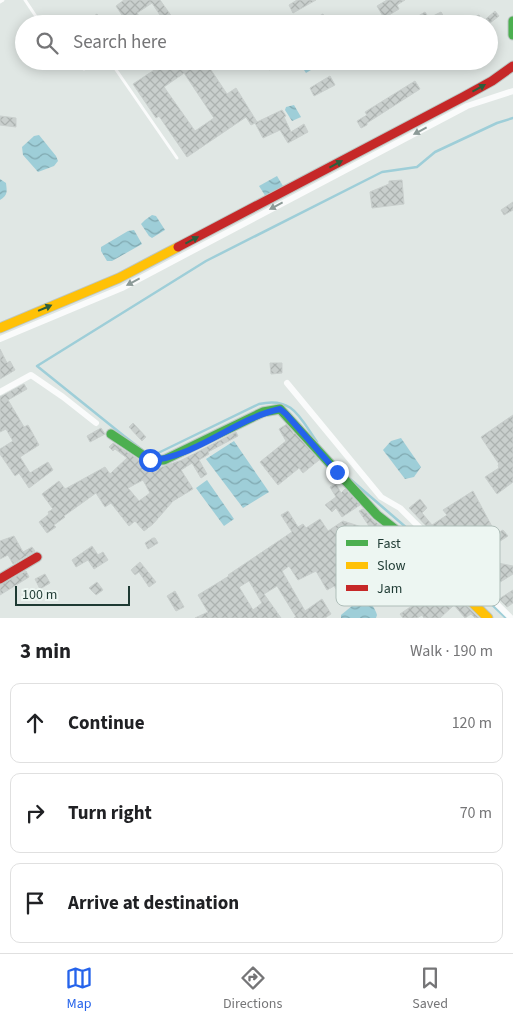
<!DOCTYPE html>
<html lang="en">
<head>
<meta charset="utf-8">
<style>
	body { margin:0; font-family:"Source Sans 3",sans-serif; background:#f6f6f6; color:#202124 }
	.scale { position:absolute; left:15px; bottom:12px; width:115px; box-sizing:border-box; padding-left:5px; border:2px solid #1e3a33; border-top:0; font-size:14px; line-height:18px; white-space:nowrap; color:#1e3a33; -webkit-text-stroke:4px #edf6f2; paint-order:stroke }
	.stop { position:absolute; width:15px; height:15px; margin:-11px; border:4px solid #2563eb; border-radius:50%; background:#fff }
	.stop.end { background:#2563eb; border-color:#fff; box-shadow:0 1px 5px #0008 }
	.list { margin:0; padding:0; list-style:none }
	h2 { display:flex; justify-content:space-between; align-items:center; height:65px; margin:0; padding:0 20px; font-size:21px }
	h2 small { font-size:16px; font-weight:400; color:#757577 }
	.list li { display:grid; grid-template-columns:32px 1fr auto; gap:15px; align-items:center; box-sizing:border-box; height:80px; margin:0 10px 10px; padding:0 10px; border:1px solid #e0e0e0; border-radius:10px }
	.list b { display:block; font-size:19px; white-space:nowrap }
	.list em { font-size:16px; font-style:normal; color:#757577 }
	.icon { flex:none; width:28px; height:28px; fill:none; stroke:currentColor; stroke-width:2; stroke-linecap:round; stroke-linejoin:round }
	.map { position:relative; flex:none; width:513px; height:618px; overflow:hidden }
	.search { position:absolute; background:#fff; box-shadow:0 2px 12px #0003; left:15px; right:15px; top:15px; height:55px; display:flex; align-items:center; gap:12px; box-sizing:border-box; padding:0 18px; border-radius:28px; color:#757577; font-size:19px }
	.sheet { height:335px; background:#fff }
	nav { display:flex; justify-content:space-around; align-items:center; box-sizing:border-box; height:70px; border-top:1px solid #e0e0e0; background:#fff; font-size:14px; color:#757577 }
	nav a { display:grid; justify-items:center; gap:2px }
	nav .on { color:#2563eb }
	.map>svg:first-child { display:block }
</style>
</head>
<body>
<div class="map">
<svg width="513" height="618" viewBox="0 0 513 618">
	<defs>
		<pattern id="water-waves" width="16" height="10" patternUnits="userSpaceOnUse" patternTransform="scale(1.25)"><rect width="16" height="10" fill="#9eced8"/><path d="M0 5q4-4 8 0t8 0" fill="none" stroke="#80a8b0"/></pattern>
		<pattern id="building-cross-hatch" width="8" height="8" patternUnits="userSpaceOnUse" patternTransform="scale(1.25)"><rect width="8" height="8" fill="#c9cfcd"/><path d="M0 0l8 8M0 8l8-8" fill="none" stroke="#acb2b0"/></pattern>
	</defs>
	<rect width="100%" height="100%" fill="#e0e7e4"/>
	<g fill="url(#water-waves)">
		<polygon points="298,61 324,61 324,62 306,73"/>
		<polygon points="294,105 301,117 292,121 285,110 286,107"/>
		<polygon points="39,135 56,156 58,161 54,166 38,172 23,155 22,147 34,136"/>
		<polygon points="277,176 283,186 266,197 259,186"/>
		<path d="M0,179L6,183C7,192 8,195 0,200Z"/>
		<polygon points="152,215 156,216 165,230 152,238 149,236 141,224 145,220"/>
		<polygon points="134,230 142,244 112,261 107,261 101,251 101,247 128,231"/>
		<polygon points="401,438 421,467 414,477 405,479 383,450 391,441"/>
		<polygon points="234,441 269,492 243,508 206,459"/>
		<polygon points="207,480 234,519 224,526 196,488"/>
		<path d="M365,598C370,601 376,610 377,615L376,618H341V615L358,601Z"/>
	</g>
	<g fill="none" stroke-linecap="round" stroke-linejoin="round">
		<g stroke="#9eced8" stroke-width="2.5">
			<path d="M317,442C300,418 293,396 259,404L154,455L145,452L124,436L37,366L206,261L382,172L417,167L435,152L497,123L513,118"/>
			<polyline points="350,479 459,573 506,618"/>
		</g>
	</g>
	<g fill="url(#building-cross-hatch)" stroke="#c9cfcd" fill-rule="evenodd">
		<polygon points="124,0 160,0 177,24 166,24 152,3 137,13 144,24 128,24 116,6"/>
		<polygon points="297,0 316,0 293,13 289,5"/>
		<polygon points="387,0 405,0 397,5 399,9 384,18 377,6"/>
		<polygon points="495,11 499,16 490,23 486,19"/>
		<polygon points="425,12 429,18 419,24 415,18"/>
		<polygon points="441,12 444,17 434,22 431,17"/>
		<polygon points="97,14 102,21 98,24 82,24"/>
		<polygon points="323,14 328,24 305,24"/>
		<polygon points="479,15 483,24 462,24"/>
		<path d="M168,61H205L227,94L236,88L257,122L251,125L246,117L187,157L159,116L156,118L133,84ZM184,73L214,118L195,131L164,87Z"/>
		<polygon points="264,61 285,61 269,70"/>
		<polygon points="330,76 335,85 314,96 310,88"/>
		<polygon points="415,81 420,89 367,123 367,125 361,128 357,121 367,115 365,112"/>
		<polygon points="282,110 286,116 284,117 291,132 304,124 308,132 288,143 280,130 263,138 255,123"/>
		<polygon points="0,116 16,118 16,127 0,125"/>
		<polygon points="402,180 404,204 372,208 370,192 389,184 389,181"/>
		<polygon points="513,202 513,210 504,215 501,210"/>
		<polygon points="0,349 7,363 10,361 15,370 0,379"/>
		<polygon points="270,363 282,363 282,373 271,374"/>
		<polygon points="24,384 27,389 8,400 24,427 28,425 39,445 20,457 30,473 48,462 53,470 29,488 19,473 15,476 0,454 0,449 13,441 6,429 0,432 0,397"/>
		<polygon points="513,415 513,482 497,494 485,477 499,468 498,465 499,464 481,437"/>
		<polygon points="133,423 146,437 142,441 129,427"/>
		<polygon points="287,424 294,434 295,433 319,460 303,473 299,468 278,485 260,462 286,441 279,429"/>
		<polygon points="101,428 105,434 90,442 87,436"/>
		<path d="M236,432L238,436L208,452L209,454L199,460L207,474L201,478L192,463L181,470L193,489L173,501L153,524L144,531L135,521L129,526L111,503L105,507L96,493L64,516L65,517L54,525L56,527L47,533L39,522L49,514L48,512L53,509L42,494L59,481L65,489L105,467L110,474L127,458L115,449L113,451L109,447L113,443L147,465L151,466L153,470L182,460ZM143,480L150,493L139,501L128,488Z"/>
		<polygon points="336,484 341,493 345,489 360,505 342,517 336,508 332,512 325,505 336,497 330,487"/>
		<polygon points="473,491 496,534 503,530 508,536 494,545 495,547 484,554 488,561 513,566 513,574 489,589 483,580 481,581 459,558 465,552 458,543 451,547 442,533 437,537 409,508 420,499 427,508 422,513 432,525 447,515 443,510"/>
		<polygon points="363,509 373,520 390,533 388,538 373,532 359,511"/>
		<path d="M288,511L298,527L303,524L306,528L320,519L328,531L343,521L368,529L375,541L373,542L384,558L403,544L479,618H475L471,614L465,618L454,605L440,618H424L422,615L417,618H403L400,614L428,595L426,592L431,588L418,575L419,574L408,561L376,585L364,569L360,571L348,579L354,588L341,596L334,586L327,590L316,571L298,580L289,566L282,571L305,611L322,599L331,614L325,618H294L296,617L277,586L264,594L281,618H195L208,612L198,595L229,576L228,575L292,532L281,515ZM249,581L262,603L253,610L239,587Z"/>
		<polygon points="14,536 23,552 32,547 35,551 13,564 8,555 0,559 0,541"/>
		<polygon points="153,538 155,538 158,543 148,549 145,543"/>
		<polygon points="92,546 98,555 103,552 108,560 94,569 88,560 76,567 72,560"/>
		<polygon points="140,562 156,582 149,587 139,572 135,575 131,570"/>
		<polygon points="26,571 29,577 0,595 0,585"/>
		<polygon points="45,574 50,583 40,589 35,579"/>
		<polygon points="97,582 103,590 96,595 89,588"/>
		<polygon points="513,590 513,603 507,607 499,599"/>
		<polygon points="175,591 184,607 176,611 167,596"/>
	</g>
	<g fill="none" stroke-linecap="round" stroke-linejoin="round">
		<defs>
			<g id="fast">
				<polyline points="513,21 513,35"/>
				<polyline points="111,434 150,460 164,460 263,412 280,409 377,515 405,537"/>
			</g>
			<g id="slow">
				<polyline points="0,328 119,278 178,247"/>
				<polyline points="405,537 488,618"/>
			</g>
			<g id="jam">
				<polyline points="178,247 463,97 492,81 513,66"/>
				<polyline points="0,579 37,557"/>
			</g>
		</defs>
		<use href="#fast" stroke="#bcc6c3" stroke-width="11"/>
		<use href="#slow" stroke="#bcc6c3" stroke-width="11"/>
		<use href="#jam" stroke="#bcc6c3" stroke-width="11"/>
		<g stroke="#fafbfb" stroke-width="3">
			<polyline points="25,0 41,24"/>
			<polyline points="0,2 3,0"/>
			<polyline points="74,61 84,69 97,61"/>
			<polyline points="110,61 177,158"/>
		</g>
		<g stroke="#fafbfb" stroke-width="6">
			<polyline points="0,339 122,288 467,106 513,91"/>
			<polyline points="287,383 381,497 400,508 511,618"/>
			<polyline points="0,392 31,375 63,397 96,423"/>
			<polyline points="437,569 450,558"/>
		</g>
		<use href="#fast" stroke="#4caf50" stroke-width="9"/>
		<use href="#slow" stroke="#ffc107" stroke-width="9"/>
		<use href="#jam" stroke="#c62828" stroke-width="9"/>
	</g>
	<defs><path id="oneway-solid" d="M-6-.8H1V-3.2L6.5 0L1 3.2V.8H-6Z" transform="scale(1.25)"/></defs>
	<g fill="#2c5d3c">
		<use href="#oneway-solid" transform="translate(479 88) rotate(-29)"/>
		<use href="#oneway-solid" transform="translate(336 164) rotate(-28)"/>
		<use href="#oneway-solid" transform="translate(192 240) rotate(-28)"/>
		<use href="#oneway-solid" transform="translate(45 308) rotate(-23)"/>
	</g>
	<g fill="#8c9a97">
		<use href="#oneway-solid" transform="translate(420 131) rotate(152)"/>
		<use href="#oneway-solid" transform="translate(276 206) rotate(152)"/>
		<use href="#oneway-solid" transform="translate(133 282) rotate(152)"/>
	</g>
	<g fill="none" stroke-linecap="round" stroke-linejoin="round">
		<path stroke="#2563eb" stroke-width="6" d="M150,460C193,459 236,418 280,409L286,414L337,472"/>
	</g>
	<rect x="336" y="526" width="164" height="80" rx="8" fill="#edf6f2" stroke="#afbeb9" stroke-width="1"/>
	<rect x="346" y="540" width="22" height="6" fill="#4caf50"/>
	<rect x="346" y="562" width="22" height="7" fill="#ffc107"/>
	<rect x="346" y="585" width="22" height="6" fill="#c62828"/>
	<g font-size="14" fill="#1e3a33">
		<text x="377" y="548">Fast</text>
		<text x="377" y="570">Slow</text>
		<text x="377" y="593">Jam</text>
	</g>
</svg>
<div class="scale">100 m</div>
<div class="stop" style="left:150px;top:460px"></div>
<div class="stop end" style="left:337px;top:472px"></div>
<div class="search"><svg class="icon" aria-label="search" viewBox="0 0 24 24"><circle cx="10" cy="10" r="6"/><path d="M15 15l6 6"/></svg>Search here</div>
</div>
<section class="sheet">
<h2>3 min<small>Walk · 190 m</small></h2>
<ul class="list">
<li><svg class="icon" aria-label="ahead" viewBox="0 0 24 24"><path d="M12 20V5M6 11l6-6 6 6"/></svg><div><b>Continue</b></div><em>120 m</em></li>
<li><svg class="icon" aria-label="right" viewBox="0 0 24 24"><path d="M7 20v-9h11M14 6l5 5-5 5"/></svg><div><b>Turn right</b></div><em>70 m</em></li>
<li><svg class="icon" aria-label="arrive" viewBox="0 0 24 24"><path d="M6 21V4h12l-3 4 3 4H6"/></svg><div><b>Arrive at destination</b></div></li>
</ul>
</section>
<nav>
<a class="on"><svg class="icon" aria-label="map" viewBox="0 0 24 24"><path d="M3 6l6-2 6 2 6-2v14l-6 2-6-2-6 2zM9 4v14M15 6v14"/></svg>Map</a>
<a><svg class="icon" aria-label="directions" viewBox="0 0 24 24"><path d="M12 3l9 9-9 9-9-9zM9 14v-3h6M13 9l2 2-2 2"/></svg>Directions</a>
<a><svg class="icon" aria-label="saved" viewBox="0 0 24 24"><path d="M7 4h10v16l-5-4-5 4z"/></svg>Saved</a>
</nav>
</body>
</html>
